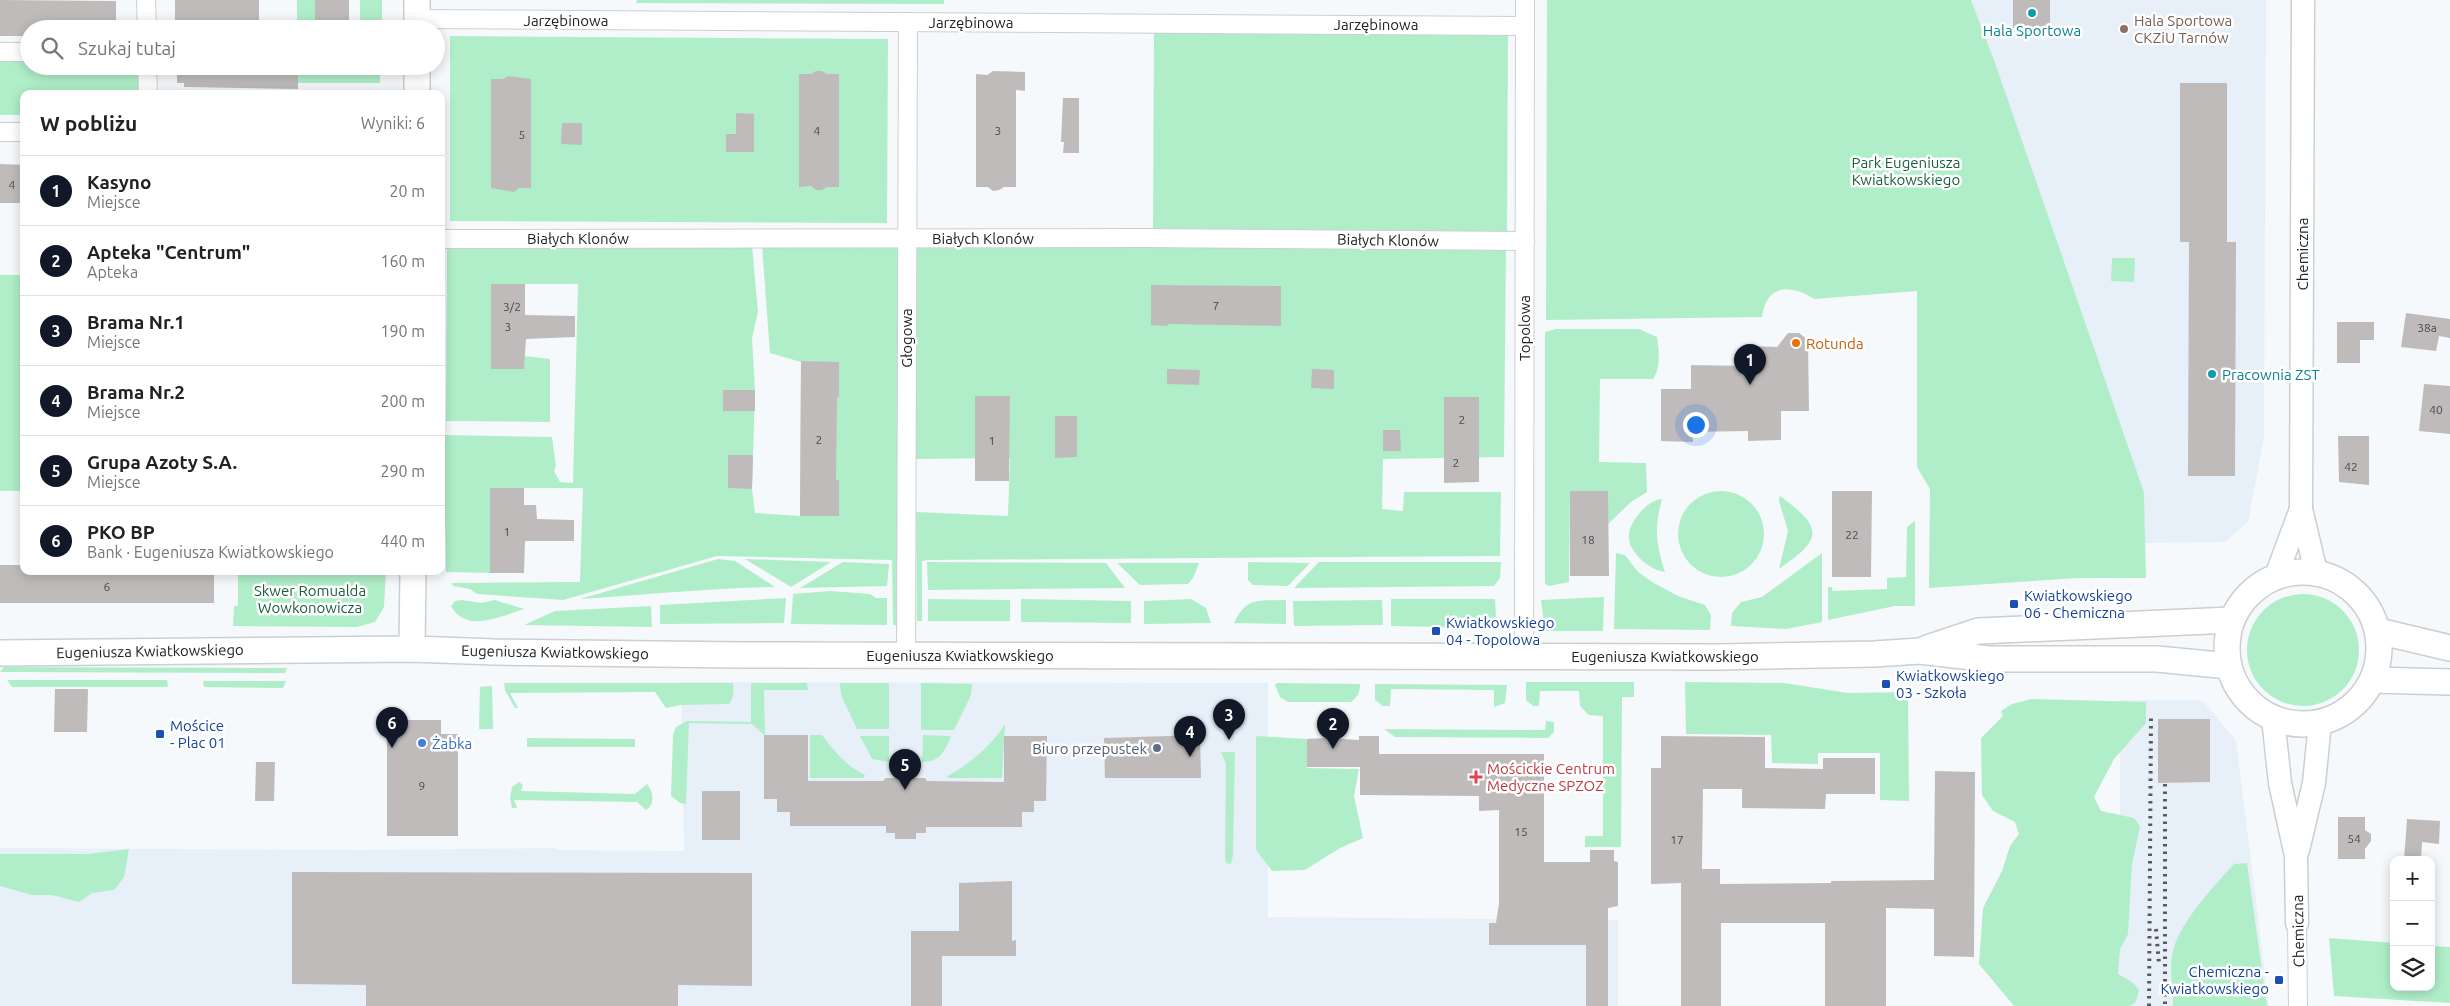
<!DOCTYPE html>
<html lang="pl">
<head>
<meta charset="utf-8">
<style>
	body { margin:0; font-family:Ubuntu,sans-serif; background:#f6f6f6; color:#222 }
	.controls { position:absolute; right:15px; bottom:15px; display:grid; overflow:hidden; border-radius:10px; box-shadow:0 2px 12px #0003 }
	.controls button { width:45px; height:45px; display:grid; place-items:center; padding:0; border:0; border-bottom:1px solid #e0e0e0; background:#fff; color:#222; font:25px sans-serif }
	.you { position:absolute; left:1695px; top:424px; width:18px; height:18px; margin:-12px; border:4px solid #fff; border-radius:50%; background:#1a73e8; box-shadow:0 0 0 8px #1a73e833 }
	.badge { display:grid; place-items:center; width:32px; height:32px; border-radius:50%; background:#111827; color:#fff; font-size:16px; font-weight:700 }
	.pin { position:absolute; translate:-50% -41px; filter:drop-shadow(0 1px 2px #0008) }
	.pin::after { content:''; position:absolute; top:26px; width:18px; height:15px; background:inherit; clip-path:polygon(0 0,100% 0,50% 100%) }
	.list { margin:0; padding:0; list-style:none }
	h2 { display:flex; justify-content:space-between; align-items:center; height:65px; margin:0; padding:0 20px; font-size:21px }
	h2 small { font-size:16px; font-weight:400; color:#767676 }
	.list li { display:grid; grid-template-columns:32px 1fr auto; gap:15px; align-items:center; box-sizing:border-box; height:70px; padding:0 20px; border-top:1px solid #e0e0e0 }
	.list b { display:block; font-size:19px; white-space:nowrap }
	.list p { margin:0; font-size:16px; white-space:nowrap; color:#767676 }
	.list em { font-size:16px; font-style:normal; color:#767676 }
	.icon { flex:none; width:28px; height:28px; fill:none; stroke:currentColor; stroke-width:2; stroke-linecap:round; stroke-linejoin:round }
	.map { position:relative; flex:none; width:2450px; height:1006px; overflow:hidden }
	.search { position:absolute; background:#fff; box-shadow:0 2px 12px #0003; left:20px; top:20px; width:425px; height:55px; display:flex; align-items:center; gap:12px; box-sizing:border-box; padding:0 18px; border-radius:28px; color:#767676; font-size:19px }
	.panel { position:absolute; background:#fff; box-shadow:0 2px 12px #0003; left:20px; top:90px; width:425px; height:485px; border-radius:10px }
	.map>svg:first-child { display:block }
</style>
</head>
<body>
<div class="map">
<svg width="2450" height="1006" viewBox="0 0 2450 1006">
	<rect width="100%" height="100%" fill="#f6f9fb"/>
	<g fill="#e7f0f8">
		<polygon points="1971,0 2266,0 2264,437 2248,522 2225,542 2145,543 2144,491"/>
		<polygon points="681,682 1268,683 1268,917 1618,920 1618,1006 0,1006 0,848 362,850 554,848 558,850 684,851"/>
		<polygon points="2120,700 2194,700 2203,701 2236,740 2269,1006 2085,1006 2120,915"/>
	</g>
	<g fill="#b0eec9">
		<rect x="297" y="0" width="18" height="29"/>
		<rect x="360" y="0" width="22" height="29"/>
		<polygon points="637,0 944,0 944,4 636,3"/>
		<path d="M1547,0H1971L1995,63L2144,492L2146,578H2078L1929,588L1930,489L1917,467V291L1814,299C1791,284 1766,284 1762,317L1546,320Z"/>
		<polygon points="1154,29 1508,31 1507,235 1153,233"/>
		<polygon points="450,36 888,39 887,223 450,221"/>
		<polygon points="0,60 29,60 29,66 129,66 140,77 142,94 24,94 24,115 0,115"/>
		<rect x="298" y="66" width="82" height="17"/>
		<polygon points="898,244 898,625 893,625 892,560 717,556 563,600 477,594 470,589 453,586 452,583 580,582 583,488 490,488 490,573 446,572 444,435 552,437 556,466 554,471 560,482 573,483 578,284 525,284 524,356 550,359 550,422 446,421 447,248 752,245 758,312 752,338 755,390 752,489 755,513 800,516 801,362 770,353 762,245"/>
		<polygon points="1506,245 1504,457 1383,459 1382,509 1403,511 1404,492 1501,492 1500,556 927,560 922,561 922,621 917,621 916,512 1008,516 1010,458 916,459 915,246"/>
		<polygon points="2112,258 2135,258 2134,282 2111,281"/>
		<rect x="0" y="275" width="24" height="216"/>
		<path d="M1556,329H1639L1657,337C1659,350 1661,368 1653,379H1600L1599,462L1646,463L1647,492L1631,502L1608,524V491H1570L1569,582L1549,586L1545,584V332Z"/>
		<circle cx="1721" cy="534" r="43"/>
		<path d="M1780,496C1822,527 1825,538 1779,569L1788,531L1779,501Z"/>
		<path d="M1662,499C1654,528 1656,544 1665,572C1651,571 1630,553 1629,539C1627,523 1647,500 1662,499Z"/>
		<polygon points="1915,521 1915,606 1895,606 1828,620 1828,587 1832,587 1832,591 1887,589 1887,578 1906,577 1907,527"/>
		<polygon points="1616,553 1625,555 1638,572 1652,582 1678,596 1705,605 1711,615 1710,630 1614,629"/>
		<polygon points="1822,553 1822,622 1786,629 1731,626 1732,613 1741,602 1762,597"/>
		<path d="M718,559L735,561L775,587C709,588 645,595 580,599Z"/>
		<polygon points="745,559 831,562 791,587"/>
		<polygon points="843,562 889,564 887,586 800,588"/>
		<polygon points="927,562 1106,563 1125,588 928,590"/>
		<polygon points="1248,562 1310,563 1288,586 1253,585 1248,580"/>
		<polygon points="1319,562 1501,562 1500,578 1494,586 1294,588"/>
		<polygon points="1117,563 1199,563 1193,578 1188,584 1140,585"/>
		<polygon points="238,571 386,571 384,607 375,622 357,627 233,626 234,606 238,606"/>
		<polygon points="830,591 870,594 876,598 887,598 887,625 791,624 793,594"/>
		<circle cx="2303" cy="650" r="56"/>
		<polygon points="1604,597 1603,631 1545,631 1541,600"/>
		<polygon points="786,598 784,623 660,624 660,605"/>
		<polygon points="928,599 1010,600 1010,621 928,621"/>
		<polygon points="1021,599 1131,601 1131,623 1021,622"/>
		<polygon points="1191,599 1206,608 1211,623 1144,624 1144,601"/>
		<polygon points="1391,599 1495,599 1496,617 1481,628 1391,626"/>
		<path d="M462,600L481,603L495,600L524,609C501,616 466,634 451,606L455,601Z"/>
		<path d="M1286,600V624L1234,623C1247,596 1259,601 1286,600Z"/>
		<polygon points="1382,600 1383,625 1294,626 1293,601"/>
		<polygon points="651,606 652,627 524,625 555,611"/>
		<polygon points="4,667 287,668 285,673 0,672"/>
		<polygon points="7,680 167,680 168,687 12,687"/>
		<polygon points="203,681 286,681 283,688 204,687"/>
		<polygon points="1526,682 1634,682 1634,697 1622,697 1621,847 1585,847 1585,836 1603,836 1603,716 1589,715 1580,706 1579,691 1540,691 1539,706 1533,706 1526,700"/>
		<polygon points="1685,682 1784,683 1848,693 1908,692 1909,801 1880,800 1880,753 1818,753 1818,764 1772,763 1771,735 1686,734"/>
		<path d="M504,683H733C734,692 734,697 729,704L680,705L666,708L655,692L510,693L518,708H515L505,690Z"/>
		<polygon points="751,683 807,683 808,690 764,690 765,736 752,724 689,723 686,804 680,803 671,796 673,735 676,727 687,721 751,722"/>
		<polygon points="840,683 889,683 889,729 857,729 841,695"/>
		<polygon points="921,683 972,684 971,695 954,730 921,730"/>
		<path d="M1277,683L1360,684C1360,693 1358,696 1351,702H1288L1280,697L1275,685Z"/>
		<polygon points="1375,684 1507,685 1505,703 1494,707 1494,690 1391,689 1390,706 1383,706 1375,700"/>
		<polygon points="490,686 492,687 493,729 479,729 480,687"/>
		<polygon points="2031,699 2146,702 2146,723 2114,759 2094,797 2101,811 2134,818 2140,826 2132,864 2128,934 2120,949 2118,974 2132,982 2139,990 2136,1002 2130,1006 2014,1006 1979,964 1983,908 2002,871 2010,846 2019,834 2015,822 1993,811 1982,795 1981,738 2003,716 2001,711 2012,704"/>
		<polygon points="1546,721 1554,722 1554,732 1548,738 1395,737 1384,729 1545,730"/>
		<path d="M1005,724L1002,778H948L947,776C969,765 992,745 1005,724Z"/>
		<path d="M810,735H822C834,751 847,767 865,775L863,778H810Z"/>
		<path d="M923,735L951,736C945,751 940,762 922,762Z"/>
		<polygon points="860,736 889,736 889,762 872,759"/>
		<polygon points="1256,736 1307,739 1307,768 1359,769 1354,796 1363,838 1340,848 1305,870 1272,871 1256,850"/>
		<polygon points="527,738 635,739 635,747 527,747"/>
		<polygon points="1221,752 1235,752 1233,855 1231,864 1226,863 1225,859 1226,764"/>
		<path d="M519,782L523,785L521,791L635,794L647,784C653,792 656,804 646,810L637,802L514,800L517,808H512L510,798L512,787Z"/>
		<polygon points="129,849 124,877 114,890 92,893 79,902 52,895 32,895 0,886 0,854 87,854"/>
		<path d="M2247,863L2267,1006H2173C2174,990 2169,972 2172,956C2176,926 2214,886 2234,864Z"/>
		<polygon points="2329,938 2394,943 2394,987 2431,987 2431,946 2450,947 2450,1003 2334,996"/>
	</g>
	<g fill="#bfbbbb">
		<polygon points="0,0 116,1 116,29 29,29 29,36 0,36"/>
		<rect x="175" y="0" width="84" height="29"/>
		<rect x="315" y="0" width="34" height="29"/>
		<rect x="2013" y="0" width="37" height="28"/>
		<polygon points="177,66 298,67 298,89 184,87 184,83 177,83"/>
		<polygon points="816,71 822,71 827,74 839,74 839,187 827,187 822,190 816,190 811,186 799,187 799,74 811,74"/>
		<polygon points="993,71 1025,72 1025,91 1016,90 1016,187 1004,187 999,190 993,191 988,187 976,187 976,74 987,75"/>
		<polygon points="508,76 531,79 531,188 519,188 514,192 491,188 491,79 503,79"/>
		<polygon points="2180,83 2227,83 2227,242 2236,242 2235,476 2188,476 2189,242 2180,242"/>
		<polygon points="1063,98 1079,98 1079,153 1063,153 1064,142 1061,142"/>
		<polygon points="736,113 754,114 754,152 726,152 726,134 736,134"/>
		<polygon points="562,123 582,123 582,145 561,144"/>
		<polygon points="0,164 24,165 24,203 0,203"/>
		<polygon points="491,284 525,284 525,315 575,316 575,337 526,339 524,369 491,369"/>
		<polygon points="1151,285 1281,286 1281,326 1168,324 1168,326 1151,325"/>
		<polygon points="2406,313 2450,319 2450,338 2439,336 2436,351 2401,347"/>
		<polygon points="2337,322 2374,322 2374,340 2360,340 2360,363 2337,363"/>
		<polygon points="1788,333 1799,333 1808,340 1809,411 1781,411 1781,440 1748,441 1748,431 1692,432 1693,442 1661,441 1661,389 1691,389 1691,365 1749,366 1749,346 1777,347"/>
		<polygon points="801,361 839,362 839,397 837,397 836,480 839,480 839,516 800,516"/>
		<polygon points="1167,369 1200,370 1199,385 1167,384"/>
		<polygon points="1312,369 1334,370 1334,389 1311,388"/>
		<polygon points="2424,384 2450,386 2450,434 2419,431"/>
		<rect x="723" y="390" width="32" height="21"/>
		<polygon points="975,396 1010,396 1009,481 975,481"/>
		<polygon points="1444,397 1479,397 1479,482 1444,483"/>
		<polygon points="1055,416 1077,416 1077,457 1055,458"/>
		<polygon points="1383,430 1400,430 1401,451 1383,451"/>
		<polygon points="2338,436 2369,436 2369,485 2339,482"/>
		<polygon points="728,455 753,455 752,489 728,488"/>
		<polygon points="490,488 524,488 524,505 536,505 537,519 574,520 574,541 525,541 524,573 490,573"/>
		<polygon points="1570,491 1608,491 1609,576 1570,576"/>
		<polygon points="1832,491 1872,491 1871,577 1832,577"/>
		<polygon points="0,565 24,565 24,571 214,571 214,603 0,603"/>
		<polygon points="55,689 88,689 87,732 54,732"/>
		<polygon points="2158,719 2210,719 2210,782 2158,783"/>
		<polygon points="403,720 441,720 441,734 458,734 458,836 387,836 387,734 403,734"/>
		<polygon points="764,735 808,735 808,781 883,781 886,778 925,778 927,781 1004,782 1004,736 1047,736 1046,801 1034,801 1034,812 1022,812 1022,827 926,827 926,833 916,833 916,839 895,839 895,833 886,833 886,826 790,826 790,812 777,812 777,799 764,799"/>
		<polygon points="1200,735 1201,778 1105,778 1104,738"/>
		<polygon points="1359,736 1379,736 1379,754 1544,754 1544,862 1590,862 1590,850 1614,850 1614,861 1618,862 1618,906 1608,908 1608,1006 1586,1006 1586,945 1489,945 1489,923 1496,923 1499,903 1499,810 1479,811 1479,796 1360,795 1360,767 1307,767 1307,739 1326,738 1359,740"/>
		<polygon points="1661,736 1765,737 1765,768 1823,769 1823,758 1875,758 1875,794 1826,794 1825,809 1742,808 1742,789 1703,789 1702,869 1720,869 1720,884 1831,883 1831,881 1934,880 1935,771 1975,772 1974,957 1934,956 1934,909 1886,908 1886,1006 1825,1006 1825,923 1721,923 1721,1006 1681,1006 1681,883 1651,884 1651,768 1661,768"/>
		<polygon points="256,762 275,762 274,801 255,801"/>
		<rect x="702" y="791" width="38" height="49"/>
		<polygon points="2338,817 2365,817 2365,830 2371,834 2371,841 2365,849 2365,859 2338,859"/>
		<polygon points="2407,819 2440,821 2439,844 2422,842 2421,860 2404,860"/>
		<polygon points="292,872 752,873 752,986 678,985 678,1006 366,1006 366,985 292,984"/>
		<polygon points="1012,881 1012,941 1016,940 1016,956 942,956 942,1006 911,1006 911,931 959,931 959,883"/>
	</g>
	<g fill="none" stroke-linecap="round" stroke-linejoin="round">
		<defs>
			<g id="minor">
				<polyline points="146,0 147,29"/>
				<polyline points="417,19 1525,26"/>
				<polyline points="0,52 29,52"/>
				<polyline points="147,66 148,94"/>
				<polyline points="0,132 24,132"/>
				<polyline points="441,239 1143,238 1525,241"/>
				<polyline points="906,654 908,22"/>
				<polyline points="1524,655 1525,0"/>
				<polyline points="2297,923 2298,1006"/>
			</g>
			<g id="tertiary">
				<polyline points="2303,0 2301,509 2316,572"/>
				<polyline points="2276,576 2301,509"/>
				<polyline points="2273,718 2280,783 2296,856 2297,923"/>
				<polyline points="2298,850 2314,783 2320,723"/>
			</g>
			<g id="secondary">
				<polyline points="417,0 417,29"/>
				<polyline points="417,94 417,66"/>
				<circle cx="2303" cy="648" r="76"/>
				<polyline points="2378,631 2450,648"/>
				<polyline points="1927,648 1978,631 2232,620"/>
				<polyline points="412,649 413,571"/>
				<polyline points="0,653 412,649 495,652 741,655 1719,657 1874,654 1920,651 1989,659 2157,659 2229,666"/>
				<polyline points="2373,680 2450,682"/>
			</g>
		</defs>
		<use href="#minor" stroke="#cccfd1" stroke-width="20"/>
		<use href="#tertiary" stroke="#cccfd1" stroke-width="25"/>
		<use href="#secondary" stroke="#cccfd1" stroke-width="28"/>
		<use href="#minor" stroke="#fff" stroke-width="18"/>
		<use href="#tertiary" stroke="#fff" stroke-width="22"/>
		<use href="#secondary" stroke="#fff" stroke-width="25"/>
		<g stroke="#595a5b" stroke-width="4" stroke-dasharray="2.5 5" stroke-linecap="butt">
			<polyline points="2165,784 2165,1006"/>
			<polyline points="2156,929 2159,964"/>
			<polyline points="2149,1006 2151,715"/>
		</g>
	</g>
	<g fill="#0f9aa8" stroke="#fff" stroke-width="2">
		<circle cx="2032" cy="13" r="5"/>
		<circle cx="2212" cy="374" r="5"/>
	</g>
	<circle fill="#8d6e63" stroke="#fff" stroke-width="2" cx="2124" cy="29" r="5"/>
	<circle fill="#e8710a" stroke="#fff" stroke-width="2" cx="1796" cy="343" r="5"/>
	<g fill="#1a4fb4" stroke="#fff" stroke-width="2">
		<rect x="2009" y="599" width="10" height="10" rx="2.5"/>
		<rect x="1431" y="626" width="10" height="10" rx="2.5"/>
		<rect x="1881" y="679" width="10" height="10" rx="2.5"/>
		<rect x="155" y="729" width="10" height="10" rx="2.5"/>
		<rect x="2274" y="975" width="10" height="10" rx="2.5"/>
	</g>
	<circle fill="#3f7fe0" stroke="#fff" stroke-width="2" cx="422" cy="743" r="5"/>
	<circle fill="#5c6f8a" stroke="#fff" stroke-width="2" cx="1157" cy="748" r="5"/>
	<path fill="#e0444e" stroke="#fff" stroke-width="2" d="M1473.5 769.5h5v5h5v5h-5v5h-5v-5h-5v-5h5z"/>
	<g text-anchor="middle" dominant-baseline="central" stroke-width="5" stroke-linejoin="round" paint-order="stroke">
		<g font-size="12" fill="#484849">
			<text x="817" y="130">4</text>
			<text x="998" y="130">3</text>
			<text x="522" y="134">5</text>
			<text x="12" y="184">4</text>
			<text x="1216" y="305">7</text>
			<text x="512" y="306">3/2</text>
			<text x="508" y="326">3</text>
			<text x="2427" y="327">38a</text>
			<text x="2436" y="409">40</text>
			<text x="1462" y="419">2</text>
			<text x="819" y="439">2</text>
			<text x="992" y="440">1</text>
			<text x="1456" y="462">2</text>
			<text x="2351" y="466">42</text>
			<text x="507" y="531">1</text>
			<text x="1852" y="534">22</text>
			<text x="1588" y="539">18</text>
			<text x="107" y="586">6</text>
			<text x="422" y="785">9</text>
			<text x="1521" y="831">15</text>
			<text x="2354" y="838">54</text>
			<text x="1677" y="839">17</text>
		</g>
		<g font-size="15" fill="#212223" stroke="#fff">
			<text x="566" y="20">Jarzębinowa</text>
			<text x="971" y="22">Jarzębinowa</text>
			<text x="1376" y="24">Jarzębinowa</text>
			<text x="578" y="238">Białych Klonów</text>
			<text x="983" y="238">Białych Klonów</text>
			<text transform="translate(1388 240) rotate(1)">Białych Klonów</text>
			<text transform="translate(2302 254) rotate(-90)">Chemiczna</text>
			<text transform="translate(1524 328) rotate(-90)">Topolowa</text>
			<text transform="translate(906 338) rotate(-90)">Głogowa</text>
			<text transform="translate(150 651) rotate(-1)">Eugeniusza Kwiatkowskiego</text>
			<text transform="translate(555 652) rotate(1)">Eugeniusza Kwiatkowskiego</text>
			<text x="960" y="655">Eugeniusza Kwiatkowskiego</text>
			<text x="1665" y="656">Eugeniusza Kwiatkowskiego</text>
			<text transform="translate(2298 931) rotate(-91)">Chemiczna</text>
		</g>
		<g font-size="15" fill="#785e54" stroke="#fff" text-anchor="start">
			<text x="2134" y="20">Hala Sportowa<tspan x="2134" dy="17">CKZiU Tarnów</tspan></text>
		</g>
		<g font-size="15" fill="#0d838f" stroke="#fff">
			<text x="2032" y="30">Hala Sportowa</text>
			<text x="2222" y="374" text-anchor="start">Pracownia ZST</text>
		</g>
		<g font-size="15" fill="#1b5e3e" stroke="#fff">
			<text x="1906" y="162">Park Eugeniusza<tspan x="1906" dy="17">Kwiatkowskiego</tspan></text>
			<text x="310" y="590">Skwer Romualda<tspan x="310" dy="17">Wowkonowicza</tspan></text>
		</g>
		<g font-size="15" fill="#c56008" stroke="#fff" text-anchor="start">
			<text x="1806" y="343">Rotunda</text>
		</g>
		<g font-size="15" fill="#164399" stroke="#fff" text-anchor="start">
			<text x="2024" y="595">Kwiatkowskiego<tspan x="2024" dy="17">06 - Chemiczna</tspan></text>
			<text x="1446" y="622">Kwiatkowskiego<tspan x="1446" dy="17">04 - Topolowa</tspan></text>
			<text x="1896" y="675">Kwiatkowskiego<tspan x="1896" dy="17">03 - Szkoła</tspan></text>
			<text x="170" y="725">Mościce<tspan x="170" dy="17">- Plac 01</tspan></text>
			<text x="2269" y="971" text-anchor="end">Chemiczna -<tspan x="2269" dy="17">Kwiatkowskiego</tspan></text>
		</g>
		<g font-size="15" fill="#366cbe" stroke="#fff" text-anchor="start">
			<text x="432" y="743">Żabka</text>
		</g>
		<g font-size="15" fill="#4e5e75" stroke="#fff" text-anchor="end">
			<text x="1147" y="748">Biuro przepustek</text>
		</g>
		<g font-size="15" fill="#be3a42" stroke="#fff" text-anchor="start">
			<text x="1487" y="768">Mościckie Centrum<tspan x="1487" dy="17">Medyczne SPZOZ</tspan></text>
		</g>
	</g>
</svg>
<div class="controls">
<button>+</button>
<button>−</button>
<button><svg class="icon" aria-label="layers" viewBox="0 0 24 24"><path d="M12 4l9 5-9 5-9-5zM3 14l9 5 9-5"/></svg></button>
</div>
<div class="you"></div>
<div class="pin badge" style="left:1750px;top:385px">1</div>
<div class="pin badge" style="left:1333px;top:749px">2</div>
<div class="pin badge" style="left:1229px;top:740px">3</div>
<div class="pin badge" style="left:1190px;top:757px">4</div>
<div class="pin badge" style="left:905px;top:790px">5</div>
<div class="pin badge" style="left:392px;top:748px">6</div>
<div class="search"><svg class="icon" aria-label="search" viewBox="0 0 24 24"><circle cx="10" cy="10" r="6"/><path d="M15 15l6 6"/></svg>Szukaj tutaj</div>
<section class="panel">
<h2>W pobliżu<small>Wyniki: 6</small></h2>
<ul class="list">
<li><span class="badge">1</span><div><b>Kasyno</b><p>Miejsce</p></div><em>20 m</em></li>
<li><span class="badge">2</span><div><b>Apteka &quot;Centrum&quot;</b><p>Apteka</p></div><em>160 m</em></li>
<li><span class="badge">3</span><div><b>Brama Nr.1</b><p>Miejsce</p></div><em>190 m</em></li>
<li><span class="badge">4</span><div><b>Brama Nr.2</b><p>Miejsce</p></div><em>200 m</em></li>
<li><span class="badge">5</span><div><b>Grupa Azoty S.A.</b><p>Miejsce</p></div><em>290 m</em></li>
<li><span class="badge">6</span><div><b>PKO BP</b><p>Bank · Eugeniusza Kwiatkowskiego</p></div><em>440 m</em></li>
</ul>
</section>
</div>
</body>
</html>
